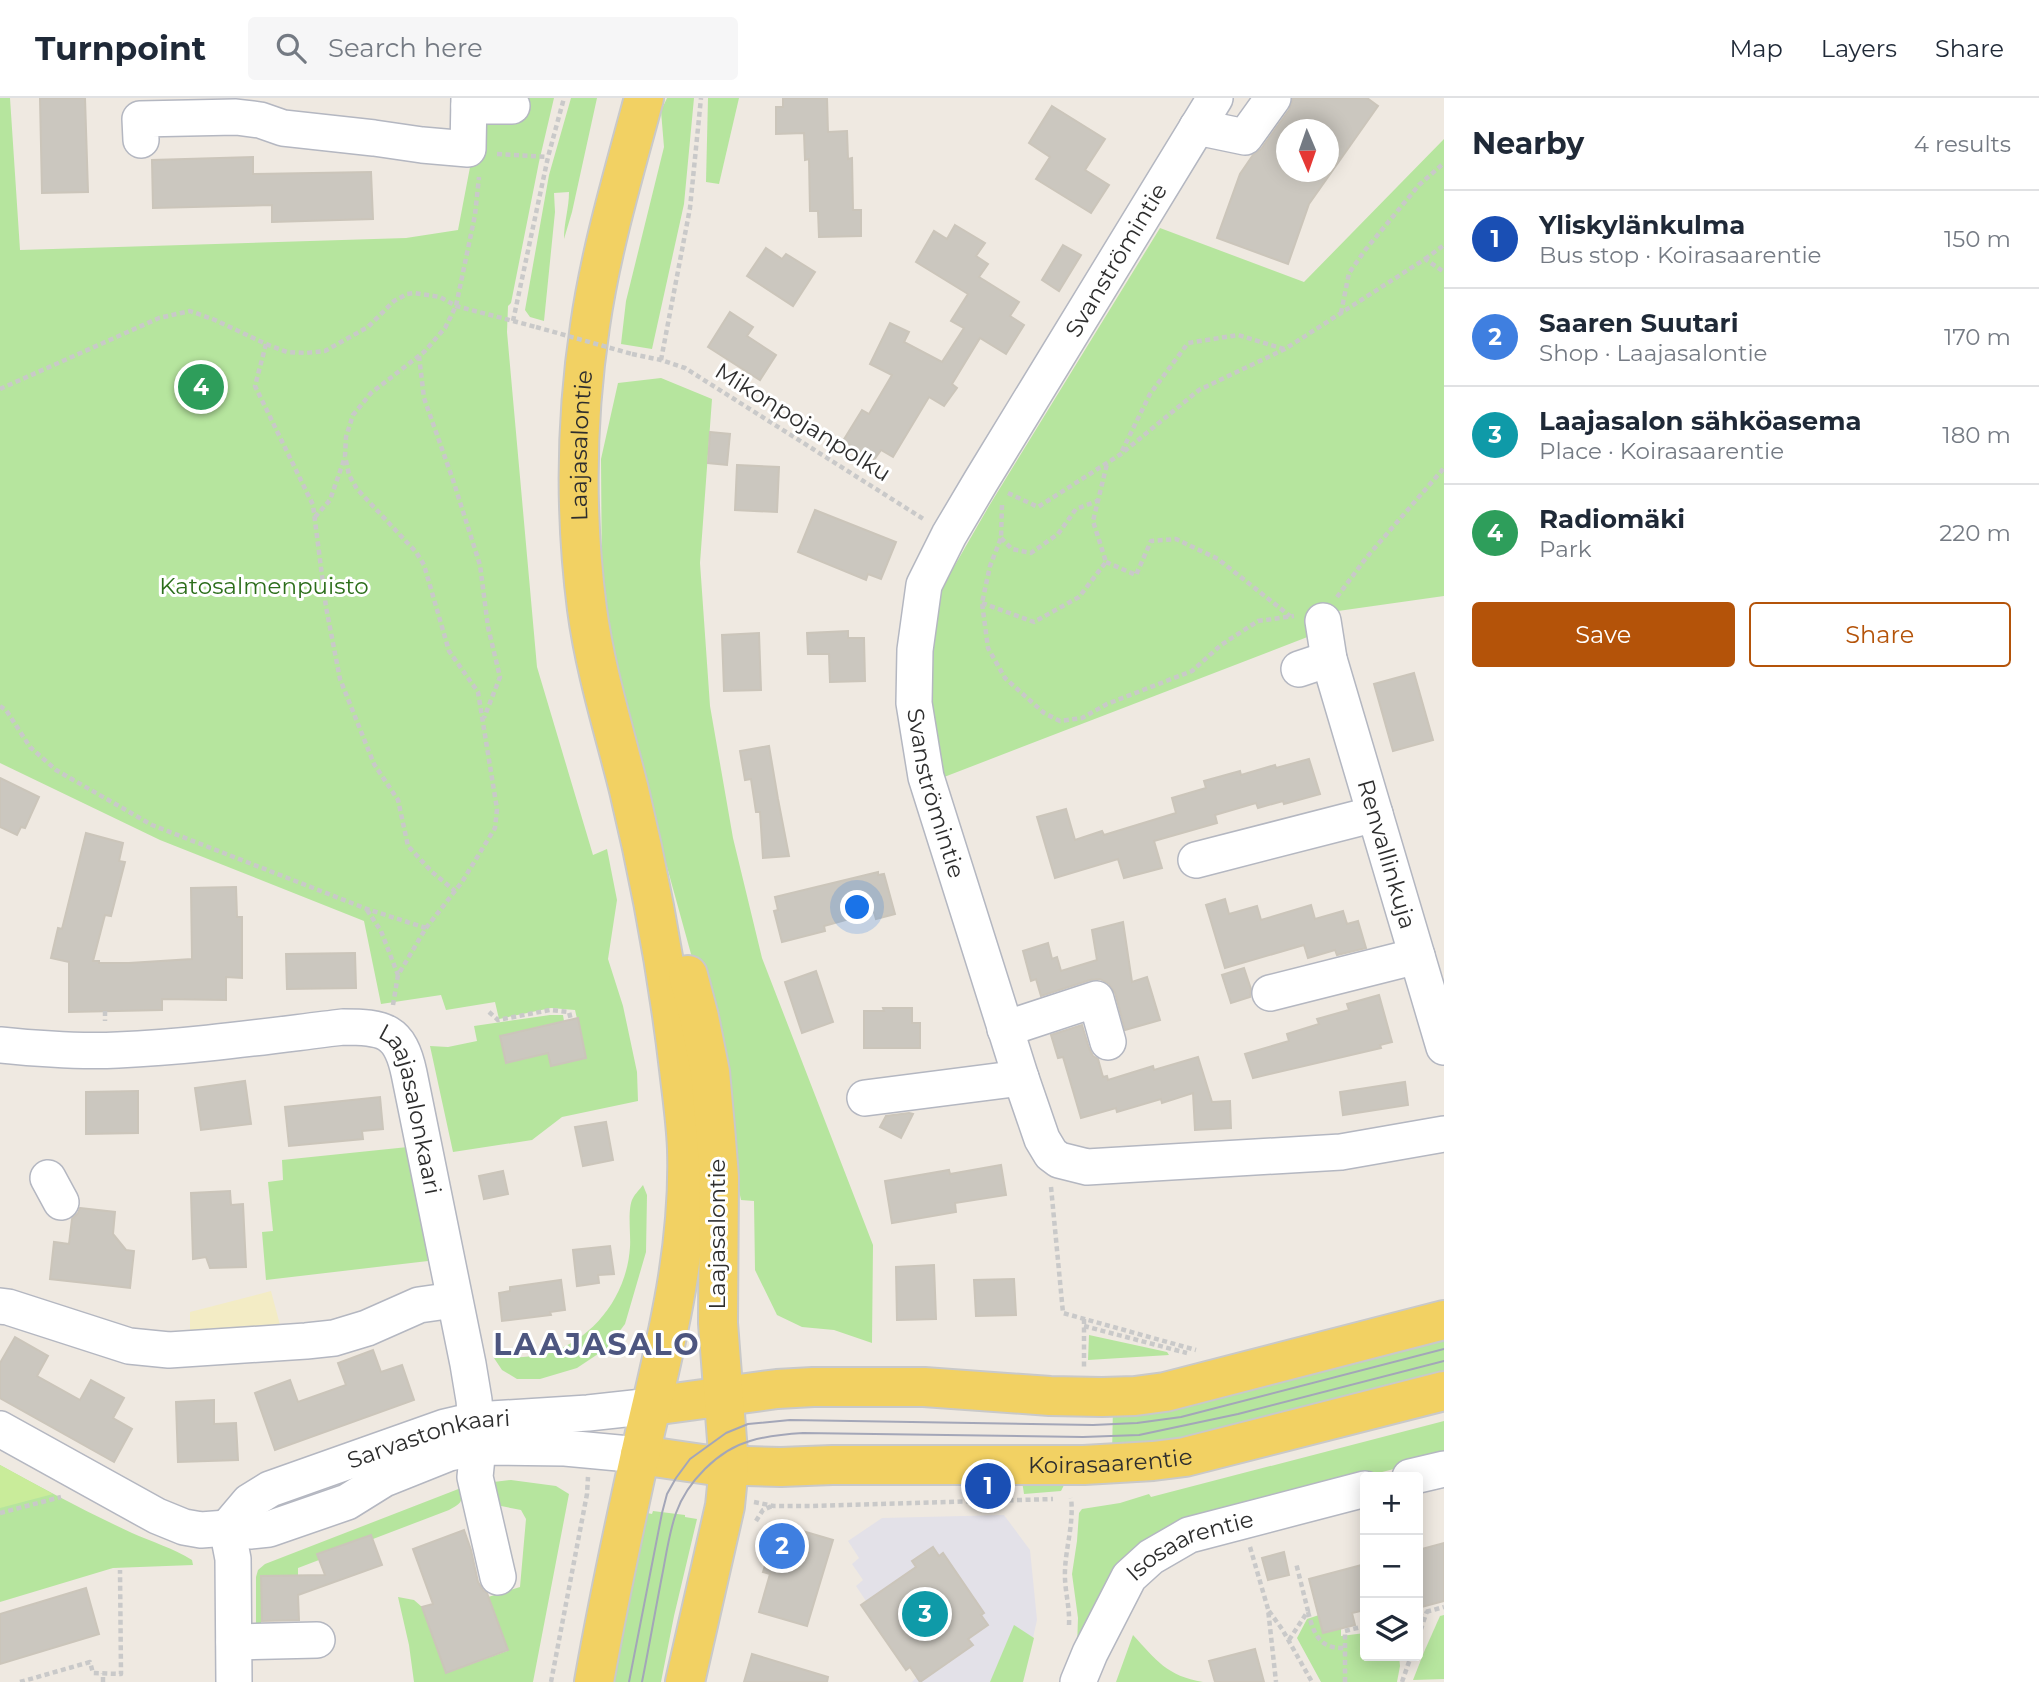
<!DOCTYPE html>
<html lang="en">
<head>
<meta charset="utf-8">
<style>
	body { margin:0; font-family:Montserrat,sans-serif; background:#f6f6f7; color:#1f2937 }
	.controls { position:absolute; right:21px; bottom:21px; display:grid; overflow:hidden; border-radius:7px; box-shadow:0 4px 18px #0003 }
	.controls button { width:63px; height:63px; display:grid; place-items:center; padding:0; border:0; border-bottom:2px solid #e0e1e3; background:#fff; color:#1f2937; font:35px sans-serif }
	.compass { position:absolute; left:1276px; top:21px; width:63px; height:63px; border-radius:50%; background:#fff; box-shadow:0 4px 18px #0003; rotate:178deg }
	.you { position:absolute; left:858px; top:810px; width:24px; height:24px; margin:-18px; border:5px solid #fff; border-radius:50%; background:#1a73e8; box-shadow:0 0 0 10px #1a73e833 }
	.badge { display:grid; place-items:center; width:46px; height:46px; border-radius:50%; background:#b45309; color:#fff; font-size:23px; font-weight:700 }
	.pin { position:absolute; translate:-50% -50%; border:4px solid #fff; box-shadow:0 2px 7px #0006 }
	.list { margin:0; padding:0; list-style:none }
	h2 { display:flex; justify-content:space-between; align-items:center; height:91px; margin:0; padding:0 28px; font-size:30px }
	h2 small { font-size:23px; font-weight:400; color:#747a83 }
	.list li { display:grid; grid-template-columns:46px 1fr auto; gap:21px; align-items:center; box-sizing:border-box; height:98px; padding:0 28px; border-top:2px solid #e0e1e3 }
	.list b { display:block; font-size:26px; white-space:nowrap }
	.list p { margin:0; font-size:23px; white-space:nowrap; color:#747a83 }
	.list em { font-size:23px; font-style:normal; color:#747a83 }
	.actions { display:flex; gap:14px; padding:21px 28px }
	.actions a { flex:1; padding:16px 0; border:2px solid #b45309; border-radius:7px; text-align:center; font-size:24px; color:#b45309 }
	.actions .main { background:#b45309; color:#fff }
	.icon { flex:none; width:38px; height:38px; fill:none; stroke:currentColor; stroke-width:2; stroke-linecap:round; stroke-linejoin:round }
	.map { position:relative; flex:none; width:1444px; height:1584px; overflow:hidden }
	header { display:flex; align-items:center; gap:42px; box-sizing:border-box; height:98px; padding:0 35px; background:#fff; border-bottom:2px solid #e0e1e3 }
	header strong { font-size:33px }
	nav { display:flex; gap:38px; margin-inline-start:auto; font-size:24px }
	.search { width:490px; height:63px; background:#f6f6f7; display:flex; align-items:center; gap:18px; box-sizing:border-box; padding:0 24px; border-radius:7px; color:#747a83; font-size:26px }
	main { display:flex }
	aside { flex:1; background:#fff }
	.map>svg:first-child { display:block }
</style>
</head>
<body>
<header>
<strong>Turnpoint</strong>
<div class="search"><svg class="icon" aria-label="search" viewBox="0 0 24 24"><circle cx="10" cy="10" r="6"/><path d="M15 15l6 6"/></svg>Search here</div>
<nav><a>Map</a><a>Layers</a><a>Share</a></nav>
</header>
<main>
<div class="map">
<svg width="1444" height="1584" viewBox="0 0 1444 1584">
	<rect width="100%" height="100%" fill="#efe9e1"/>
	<polygon fill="#e3e1e8" points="1004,1417 1030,1452 1037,1522 1023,1584 912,1584 917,1579 910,1570 906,1572 861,1507 866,1503 856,1488 863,1482 852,1466 859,1460 848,1443 882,1420"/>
	<g fill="#b6e59e">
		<polygon points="0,0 10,0 20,152 406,140 458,132 480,17 514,0 554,0 539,64 511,205 508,208 507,234 537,569 593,757 607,751 617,802 608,861 623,908 637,974 638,1003 562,1019 532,1042 453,1054 430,948 448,949 477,943 474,928 550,917 563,917 564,923 500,938 506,964 548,955 551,968 586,960 575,912 551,910 499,921 495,904 446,912 441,897 381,906 364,823 160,742 0,665"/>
		<path d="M571,0H597L572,114L564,141C564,124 569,110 569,94L554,95L555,114L544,223L530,219L525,212L549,77Z"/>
		<polygon points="667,0 694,0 684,106 652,251 621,246 626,203 664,49 661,13"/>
		<polygon points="708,0 739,0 719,86 706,84"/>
		<polygon points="1444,41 1444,498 1338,513 1310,538 939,681 929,605 928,554 940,493 989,408 1160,130 1304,184"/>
		<polygon points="661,280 712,301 700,465 710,608 733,740 762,860 873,1147 872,1245 834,1232 802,1229 777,1217 755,1172 754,1103 741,1102 728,1040 729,994 623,609 602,492 601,361 618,285"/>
		<polygon points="408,1049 428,1163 266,1182 262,1134 273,1133 268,1084 283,1082 282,1062"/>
		<path d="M643,1087L647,1097L646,1154L625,1226L607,1250L577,1270L540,1281H517L502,1272L494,1260C512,1259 531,1260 549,1255C595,1240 627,1197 630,1149C631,1137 627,1110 633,1100C635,1096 640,1091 643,1087Z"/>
		<polygon points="1444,1230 1444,1285 1112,1357 1113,1308"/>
		<polygon points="1089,1237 1167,1254 1169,1257 1088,1262"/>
		<path d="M1444,1323V1358L1185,1425C1172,1430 1156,1435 1144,1443C1112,1466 1095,1514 1077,1549L1078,1520L1072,1476L1077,1443L1079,1415L1082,1411L1120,1405L1149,1396L1151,1399Z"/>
		<path d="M0,1367C43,1391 87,1414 132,1435C152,1444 173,1450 192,1462L193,1467L113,1470L0,1504Z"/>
		<polygon points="511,1382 556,1388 569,1396 533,1584 414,1584 409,1547 398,1499 414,1502 422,1509 446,1575 507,1553 488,1499 520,1489 526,1421 521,1412 496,1407 485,1385"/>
		<polygon points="1022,1383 1071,1386 1064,1387 1061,1393 1024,1396"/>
		<path d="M461,1390C464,1404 460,1406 449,1412L373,1441L371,1437L319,1462L298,1470V1478H261V1529H256V1479L258,1472L265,1466Z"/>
		<polygon points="653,1413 685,1417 685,1419 697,1421 674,1518 661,1584 609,1584 643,1414 652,1416"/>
		<polygon points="1319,1517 1341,1530 1341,1538 1365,1535 1365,1558 1399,1558 1400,1568 1397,1584 1321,1584 1297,1540 1307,1521"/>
		<polygon points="1444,1517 1444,1581 1413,1582 1424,1554 1440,1518"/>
		<polygon points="1014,1527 1034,1540 1023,1584 990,1584"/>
		<path d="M1133,1537C1156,1562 1167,1578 1203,1584H1116Z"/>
	</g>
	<polygon fill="#f3ecc5" points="271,1193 280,1227 190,1234 190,1214"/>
	<polygon fill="#c9ec9a" points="0,1367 53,1396 0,1410"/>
	<g fill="#cbc7bf" stroke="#cbc5ba" stroke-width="2" fill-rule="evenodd">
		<polygon points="40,0 85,0 88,94 42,95"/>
		<polygon points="783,0 827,0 828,34 847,33 848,61 852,60 853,112 861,112 861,138 819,139 818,113 810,113 809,61 805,62 804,35 776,36 776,9 783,9"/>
		<path d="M1293,0H1367L1378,8L1309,106L1288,166L1217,140L1240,76L1253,57L1261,51L1289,12ZM1286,32H1328V74H1286Z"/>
		<polygon points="1052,8 1105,41 1085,72 1109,87 1091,115 1036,81 1050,59 1029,45"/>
		<polygon points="253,59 253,76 371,74 373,121 272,124 272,107 153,110 152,62"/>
		<polygon points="955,127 985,145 976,158 988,166 979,179 1019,204 1010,218 1024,227 1006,256 980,240 952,286 957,290 944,308 929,299 893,359 881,352 874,362 843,343 862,312 869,316 892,277 870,266 890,225 909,234 904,244 942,264 964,230 951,223 968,196 916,164 934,133 947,141"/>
		<polygon points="1063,147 1081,157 1059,193 1042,182"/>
		<polygon points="766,150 782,161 786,156 815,174 793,208 747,178"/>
		<polygon points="730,214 753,229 747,238 776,257 760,282 708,249"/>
		<polygon points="710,334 730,336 727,367 708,365"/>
		<polygon points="737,367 779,369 777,414 735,412"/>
		<polygon points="815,412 896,444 881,481 868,476 866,482 798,454"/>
		<polygon points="848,533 848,540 864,540 865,583 830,584 829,556 808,556 807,535"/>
		<polygon points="759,535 761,592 724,593 722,537"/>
		<polygon points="1414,575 1433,642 1393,653 1374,586"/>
		<polygon points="769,648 778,701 789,758 763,760 760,714 756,714 751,681 745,682 740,653"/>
		<polygon points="1309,661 1320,696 1284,706 1283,703 1258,710 1256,705 1215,717 1217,725 1154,743 1162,770 1124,780 1118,761 1055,780 1037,719 1066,711 1075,742 1102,733 1104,737 1176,715 1172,700 1206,690 1204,683 1240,673 1241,677 1275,667 1276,670"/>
		<polygon points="0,680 39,699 25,730 21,729 17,737 0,729"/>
		<polygon points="86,735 123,745 119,763 125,764 111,818 105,817 93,863 99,863 99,865 129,865 192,861 191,790 236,789 237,819 242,819 242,880 226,879 226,902 162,901 162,912 69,914 69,864 51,860 58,830 62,831"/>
		<polygon points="878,774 878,777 884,776 895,816 876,821 874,814 824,828 825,833 782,844 774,813 778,812 775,799"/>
		<polygon points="1225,801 1229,816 1257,808 1261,822 1311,807 1315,821 1343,813 1347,826 1358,823 1366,850 1337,857 1335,852 1308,860 1304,847 1225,870 1206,807"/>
		<polygon points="1123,824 1132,884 1147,879 1160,922 1125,932 1115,895 1109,886 1100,881 1090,882 1041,898 1036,881 1031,883 1023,853 1048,845 1052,861 1057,859 1061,873 1097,862 1092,832"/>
		<polygon points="355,855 356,890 287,891 286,856"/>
		<polygon points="1244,870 1251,891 1250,899 1231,905 1222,877"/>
		<polygon points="816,873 833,924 802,935 785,884"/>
		<polygon points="1379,897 1392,944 1380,947 1381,950 1253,980 1245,956 1289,943 1287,936 1319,926 1317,921 1349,912 1347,906"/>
		<polygon points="883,910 912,910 912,925 920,925 920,950 864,950 864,913 884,913"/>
		<polygon points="578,920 586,960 551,968 548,955 506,965 500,938"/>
		<polygon points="1082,927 1089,950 1093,958 1098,961 1103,979 1107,978 1108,982 1153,968 1154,972 1198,959 1212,1004 1230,1003 1231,1030 1195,1032 1193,995 1162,1005 1161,1001 1117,1014 1116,1010 1081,1020 1063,959 1058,960 1051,937"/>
		<polygon points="245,983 251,1026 201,1032 195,990"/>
		<polygon points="1405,984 1408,1007 1343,1017 1340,994"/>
		<polygon points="138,993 138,1035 86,1036 86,994"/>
		<polygon points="380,999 383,1031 362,1033 363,1041 289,1048 285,1009"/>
		<polygon points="909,1015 913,1016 901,1040 880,1029 886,1018"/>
		<polygon points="606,1024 613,1062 583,1068 575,1029"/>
		<polygon points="1001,1067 1006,1097 955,1105 956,1114 892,1125 885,1083 949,1072 950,1076"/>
		<polygon points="503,1073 508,1096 484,1101 479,1078"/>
		<polygon points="230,1093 231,1107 243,1106 246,1169 210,1170 206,1159 193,1161 191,1095"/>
		<polygon points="80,1110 115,1114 113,1136 126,1152 134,1153 130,1190 50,1181 54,1144 69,1146 72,1121 78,1115"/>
		<polygon points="610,1148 614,1176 598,1177 599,1185 577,1188 573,1152"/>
		<polygon points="934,1167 936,1221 897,1222 896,1169"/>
		<polygon points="1014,1181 1016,1217 976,1218 974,1182"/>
		<polygon points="561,1182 565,1212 550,1214 551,1217 502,1223 499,1195 510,1193 510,1189"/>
		<polygon points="15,1239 48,1258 37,1278 80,1302 91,1282 124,1300 113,1320 132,1331 114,1364 0,1300 0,1265"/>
		<polygon points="373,1252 381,1274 402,1267 414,1302 275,1352 255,1295 290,1282 298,1304 346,1287 338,1265"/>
		<polygon points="214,1302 214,1326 236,1325 238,1362 178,1364 176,1304"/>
		<polygon points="464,1432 471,1452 478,1484 483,1492 487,1495 508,1552 446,1575 422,1509 433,1506 413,1451"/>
		<polygon points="799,1432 833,1442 807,1528 759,1514 770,1476 763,1474 775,1436 785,1439 786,1433 797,1436"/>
		<polygon points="371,1437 382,1467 298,1497 299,1522 262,1523 261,1478 325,1477 317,1456"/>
		<polygon points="1444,1445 1444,1503 1418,1510 1418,1452"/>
		<polygon points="933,1449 939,1458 943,1455 984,1515 981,1517 988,1527 968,1541 973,1547 920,1584 910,1569 906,1572 861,1507 916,1469 912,1463"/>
		<polygon points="1284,1454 1289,1477 1268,1482 1262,1460"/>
		<polygon points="1365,1466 1365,1512 1352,1515 1355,1527 1323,1535 1309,1481"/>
		<polygon points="86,1490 99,1536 0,1566 0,1516"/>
		<polygon points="1255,1551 1264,1584 1215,1584 1209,1563"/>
		<polygon points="752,1556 828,1579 827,1584 744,1584"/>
	</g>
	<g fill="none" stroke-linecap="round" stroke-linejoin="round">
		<defs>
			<g id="minor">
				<path id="s1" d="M1215,0L981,383L949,437L924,487L915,552L914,605L926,679L1021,980L1042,1041L1051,1056L1059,1062L1087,1069L1341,1054L1444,1036"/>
				<polyline points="469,8 512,8"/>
				<polyline points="1197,29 1245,39 1273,0"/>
				<polyline points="141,42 140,21 236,19 260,22 283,30 374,40 422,47 468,51 469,0"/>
				<path id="s2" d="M1323,523L1329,561L1444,949"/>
				<polyline points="1299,571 1329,561"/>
				<polyline points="1196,762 1375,716"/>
				<polyline points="1270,895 1417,858"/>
				<polyline points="1005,931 1096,901 1108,944"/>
				<path id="s3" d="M0,947C39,951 79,954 118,952C193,949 268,938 343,929C384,929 400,932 409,975L468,1266L474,1302L478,1349L475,1379L498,1479"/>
				<polyline points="865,1000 1021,980"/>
				<polyline points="48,1080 61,1104"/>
				<polyline points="0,1208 8,1209 129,1248 169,1252 306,1243 334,1240 367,1230 419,1207 454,1202"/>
				<polyline points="0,1331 157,1418 184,1429 201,1432 227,1430 250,1433 269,1431 347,1404 384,1381 449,1355 478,1349 565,1350 640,1357"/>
				<polyline points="1410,1379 1444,1371"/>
				<path id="s4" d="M227,1430L249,1404L270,1391L445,1329L475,1322L588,1315L652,1308"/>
				<polyline points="227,1430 233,1461 234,1584"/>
				<polyline points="234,1544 317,1542"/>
				<path id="s5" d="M1078,1584L1090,1555L1129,1479L1151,1459L1189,1437L1365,1391"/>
			</g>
			<g id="major">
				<polyline points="652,1308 777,1291 813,1289 924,1289 1050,1298 1102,1299 1135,1298 1165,1294 1444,1222"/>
				<path id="s6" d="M640,1357L709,1367L781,1369L832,1367H1084L1153,1363L1185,1359L1444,1293"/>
				<path id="s7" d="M594,1584C609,1499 627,1415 646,1330C668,1238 690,1147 687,1051C686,1024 682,997 679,971C668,877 651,784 629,692C614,632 595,572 587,511C575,417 576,321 590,228C601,151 624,75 644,0"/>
				<polyline points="685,1584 725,1408 729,1368 718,1225 719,1079 715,1029 710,974 699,919 688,877"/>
			</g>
		</defs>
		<use href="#minor" stroke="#b4b7c1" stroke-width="38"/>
		<use href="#major" stroke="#c9c9c9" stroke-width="42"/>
		<g stroke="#c9c9c9" stroke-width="4.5" stroke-dasharray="5 3.5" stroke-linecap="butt">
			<polyline points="497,56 548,59"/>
			<polyline points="1425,161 1444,147"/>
			<polyline points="1341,215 1349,175 1366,151 1419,87 1444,65"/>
			<polyline points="513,223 548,59 564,0"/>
			<polyline points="266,246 255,288 313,407 326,509 340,581 374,666 398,702 408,748 432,774 455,793"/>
			<polyline points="632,256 661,262 685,270 925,422"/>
			<polyline points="419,258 424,300 453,382 480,467 488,529 500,579 484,620"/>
			<polyline points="661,262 690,110 701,0"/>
			<polyline points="0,291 159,220 190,213 215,222 266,246 287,254 306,255 325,253 341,244 368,229 394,203 407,196 414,195 440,199 456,208 536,229"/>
			<polyline points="1122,353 1150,296 1188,245 1238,237 1284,251"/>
			<polyline points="1008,395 1038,409 1121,356 1199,292 1285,251 1425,161 1444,174"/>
			<polyline points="1002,407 1001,440 990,468 982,505 988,550 1005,580 1044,615 1060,623 1082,620 1107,606 1192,573 1221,547 1258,523 1294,518"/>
			<polyline points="315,419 330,402 345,359"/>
			<polyline points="1001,440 1012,451 1031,455 1058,436 1076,411 1097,403"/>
			<polyline points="1106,464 1136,477 1151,443 1176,441 1218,461 1290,518"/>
			<polyline points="1337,499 1366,460 1444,370"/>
			<polyline points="982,505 1034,524 1079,499 1106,464 1093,423 1107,366"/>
			<polyline points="0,608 6,612 30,649 56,672 152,727 367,811 426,830"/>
			<polyline points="367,812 381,833 398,877"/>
			<polyline points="393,907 398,877 426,830 462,784 495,730 497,711 478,594 449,553 424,467 416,454 357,391 349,377 345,358 346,339 353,317 371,295 424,254 445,230 456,208 475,117 479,79"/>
			<polyline points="105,913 105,923"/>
			<polyline points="489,914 498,922 550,912 569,914 571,922"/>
			<polyline points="1051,1089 1063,1215 1196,1252"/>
			<polyline points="1084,1221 1084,1269"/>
			<polyline points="1084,1228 1187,1255"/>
			<polyline points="754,1404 774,1408 810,1408 1053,1401"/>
			<polyline points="0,1415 61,1399"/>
			<polyline points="756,1423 763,1412 772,1408"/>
			<polyline points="1250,1449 1268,1511 1276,1584"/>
			<polyline points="1269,1513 1282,1531 1312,1584"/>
			<path d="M1308,1514C1314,1536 1319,1551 1345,1550"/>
			<polyline points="1418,1516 1444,1509"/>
			<path d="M1069,1527C1070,1508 1064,1491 1065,1472C1066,1448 1074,1425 1071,1400"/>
			<polyline points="1418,1540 1427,1513"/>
			<polyline points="1289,1542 1308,1513 1296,1465"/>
			<polyline points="20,1584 90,1564 93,1575 121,1576 120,1472"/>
			<polyline points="103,1584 103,1575"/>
			<polyline points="551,1584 587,1396 588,1379"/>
			<polyline points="1345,1584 1345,1533 1365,1528"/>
			<polyline points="1402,1584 1411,1558"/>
		</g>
		<use href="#minor" stroke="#fff" stroke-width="35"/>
		<use href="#major" stroke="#f2d163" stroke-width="38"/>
		<g stroke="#a3a6b8" stroke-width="2">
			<polyline points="629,1584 662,1415 667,1396 676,1380 690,1361 726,1335 748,1326 790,1322 1093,1327 1137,1325 1181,1319 1444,1251"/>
			<path d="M642,1584C649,1549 655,1514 662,1478C666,1458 669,1435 676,1415C687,1384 718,1352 750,1343C767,1338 785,1336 803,1335L1083,1339L1139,1337L1238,1316L1444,1263"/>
		</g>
		<polyline stroke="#c9c9c9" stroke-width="4.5" stroke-dasharray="5 3.5" stroke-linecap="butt" points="536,229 632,256"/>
	</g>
	<g text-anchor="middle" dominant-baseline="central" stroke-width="6" stroke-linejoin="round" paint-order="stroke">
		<g font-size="23" fill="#2e2e2e" stroke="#fff">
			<text transform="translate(1116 162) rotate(-59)">Svanströmintie</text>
			<text transform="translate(803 324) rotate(32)">Mikonpojanpolku</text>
			<text stroke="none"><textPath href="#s7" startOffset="1256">Laajasalontie</textPath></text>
			<text stroke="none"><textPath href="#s1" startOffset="779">Svanströmintie</textPath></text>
			<text stroke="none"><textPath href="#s2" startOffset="242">Renvallinkuja</textPath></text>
			<text stroke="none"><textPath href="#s3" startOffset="471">Laajasalonkaari</textPath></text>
			<text transform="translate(717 1136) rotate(-90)">Laajasalontie</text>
			<text stroke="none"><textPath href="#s4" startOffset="226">Sarvastonkaari</textPath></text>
			<text stroke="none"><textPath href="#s6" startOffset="471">Koirasaarentie</textPath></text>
			<text stroke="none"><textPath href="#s5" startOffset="187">Isosaarentie</textPath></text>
		</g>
		<g font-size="23" fill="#2c6e1b" stroke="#fff">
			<text x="264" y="488">Katosalmenpuisto</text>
		</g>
		<g font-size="30" font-weight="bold" letter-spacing="2" fill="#4d5680" stroke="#fff">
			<text x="597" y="1246">LAAJASALO</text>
		</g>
	</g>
</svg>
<div class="controls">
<button>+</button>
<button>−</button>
<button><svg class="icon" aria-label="layers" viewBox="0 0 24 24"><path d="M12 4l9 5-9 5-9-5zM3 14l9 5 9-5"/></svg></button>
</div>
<svg class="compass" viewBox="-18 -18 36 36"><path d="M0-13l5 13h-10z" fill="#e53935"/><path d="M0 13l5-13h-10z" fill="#747a83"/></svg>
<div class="you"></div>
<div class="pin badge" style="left:988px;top:1388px;background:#1a4fb4">1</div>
<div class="pin badge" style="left:782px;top:1448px;background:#3f7fe0">2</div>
<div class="pin badge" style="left:925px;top:1516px;background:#0f9aa8">3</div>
<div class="pin badge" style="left:201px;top:289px;background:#2e9e5b">4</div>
</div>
<aside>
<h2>Nearby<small>4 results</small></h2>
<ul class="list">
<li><span class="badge" style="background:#1a4fb4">1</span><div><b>Yliskylänkulma</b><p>Bus stop · Koirasaarentie</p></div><em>150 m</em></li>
<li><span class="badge" style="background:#3f7fe0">2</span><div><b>Saaren Suutari</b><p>Shop · Laajasalontie</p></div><em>170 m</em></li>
<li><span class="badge" style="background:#0f9aa8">3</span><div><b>Laajasalon sähköasema</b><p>Place · Koirasaarentie</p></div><em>180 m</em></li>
<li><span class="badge" style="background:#2e9e5b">4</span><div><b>Radiomäki</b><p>Park</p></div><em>220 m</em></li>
</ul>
<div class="actions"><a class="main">Save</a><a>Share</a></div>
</aside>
</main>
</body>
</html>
